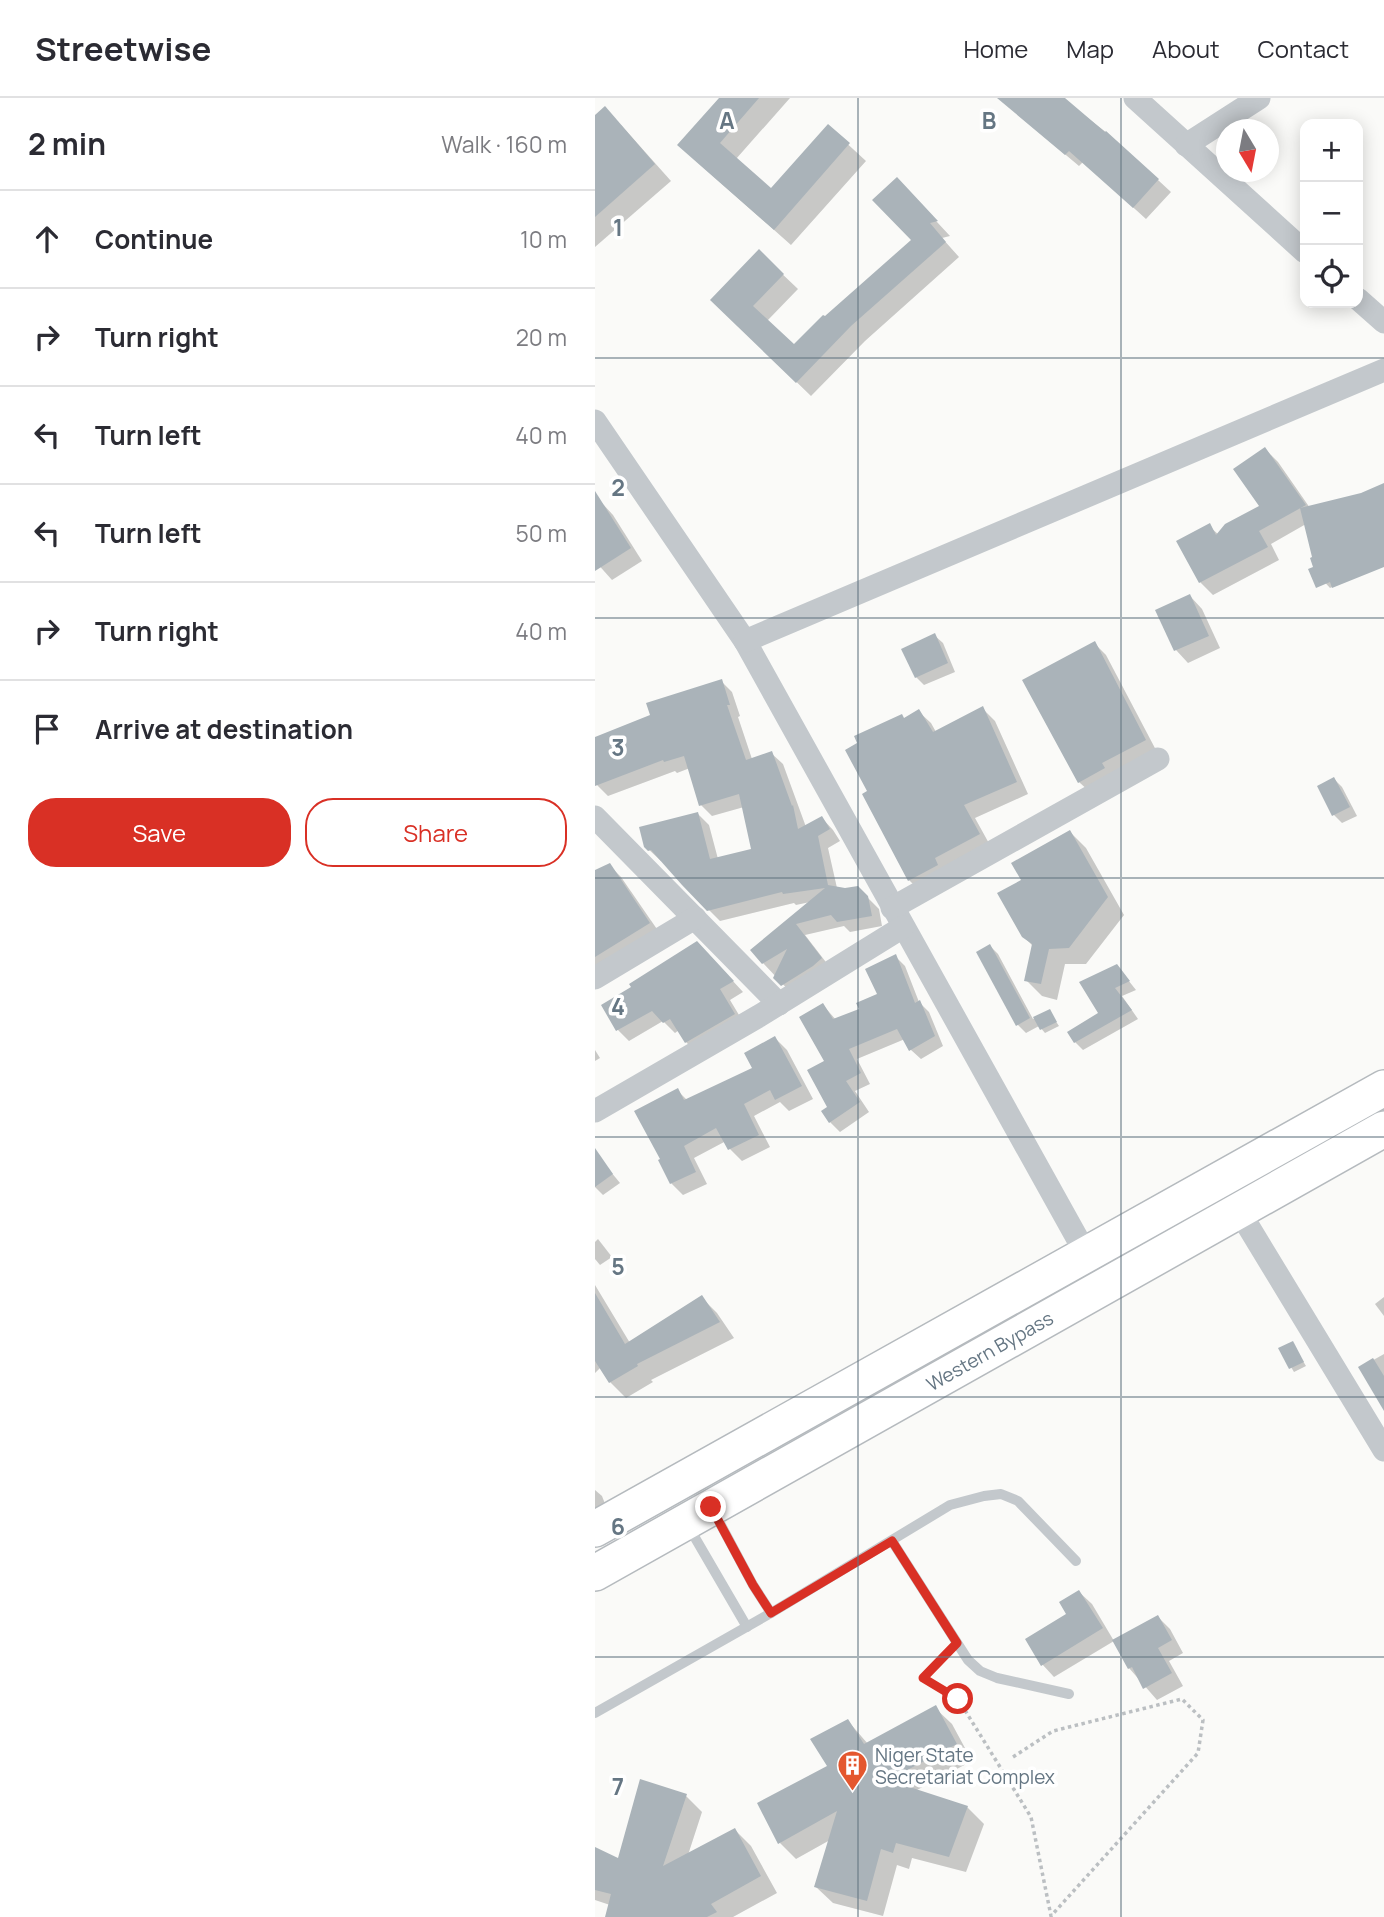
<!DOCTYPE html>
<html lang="en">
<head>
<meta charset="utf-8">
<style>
	body { margin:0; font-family:Manrope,sans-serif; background:#f7f7f7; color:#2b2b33 }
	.controls { position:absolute; right:21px; top:21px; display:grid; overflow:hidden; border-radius:14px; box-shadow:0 4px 18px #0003 }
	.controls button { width:63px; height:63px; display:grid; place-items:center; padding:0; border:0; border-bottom:2px solid #e1e1e2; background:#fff; color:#2b2b33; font:35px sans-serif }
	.compass { position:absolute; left:621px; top:21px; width:63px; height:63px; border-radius:50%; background:#fff; box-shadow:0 4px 18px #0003; rotate:170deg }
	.stop { position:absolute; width:21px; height:21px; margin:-16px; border:5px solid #d93025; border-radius:50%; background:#fff }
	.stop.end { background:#d93025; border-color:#fff; box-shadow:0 2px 7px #0008 }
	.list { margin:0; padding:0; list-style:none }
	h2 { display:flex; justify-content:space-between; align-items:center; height:91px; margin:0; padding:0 28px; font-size:30px }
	h2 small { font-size:23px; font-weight:400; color:#7c7c81 }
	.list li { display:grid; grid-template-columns:46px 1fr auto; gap:21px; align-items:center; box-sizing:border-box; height:98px; padding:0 28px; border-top:2px solid #e1e1e2 }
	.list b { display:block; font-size:26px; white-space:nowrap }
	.list em { font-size:23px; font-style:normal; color:#7c7c81 }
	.actions { display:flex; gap:14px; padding:21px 28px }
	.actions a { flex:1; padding:16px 0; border:2px solid #d93025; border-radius:28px; text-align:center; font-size:24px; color:#d93025 }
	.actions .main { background:#d93025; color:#fff }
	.icon { flex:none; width:38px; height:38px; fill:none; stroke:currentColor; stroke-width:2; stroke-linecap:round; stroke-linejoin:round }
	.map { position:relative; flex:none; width:789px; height:1819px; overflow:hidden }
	header { display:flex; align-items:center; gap:42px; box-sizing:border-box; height:98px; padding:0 35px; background:#fff; border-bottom:2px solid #e1e1e2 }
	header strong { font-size:33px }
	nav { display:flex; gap:38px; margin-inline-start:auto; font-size:24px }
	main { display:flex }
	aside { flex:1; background:#fff }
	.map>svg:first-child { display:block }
</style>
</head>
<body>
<header>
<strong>Streetwise</strong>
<nav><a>Home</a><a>Map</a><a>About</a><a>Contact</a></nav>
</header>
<main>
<aside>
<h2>2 min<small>Walk · 160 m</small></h2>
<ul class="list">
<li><svg class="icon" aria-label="ahead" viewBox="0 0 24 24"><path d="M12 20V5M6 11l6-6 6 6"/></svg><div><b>Continue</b></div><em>10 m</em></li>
<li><svg class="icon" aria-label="right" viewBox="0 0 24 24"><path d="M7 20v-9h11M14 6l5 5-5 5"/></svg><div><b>Turn right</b></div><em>20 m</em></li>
<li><svg class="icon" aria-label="left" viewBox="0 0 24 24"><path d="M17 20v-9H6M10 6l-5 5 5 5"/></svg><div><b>Turn left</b></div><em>40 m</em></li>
<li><svg class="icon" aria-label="left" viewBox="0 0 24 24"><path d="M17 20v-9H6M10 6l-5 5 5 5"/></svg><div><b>Turn left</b></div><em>50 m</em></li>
<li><svg class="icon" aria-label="right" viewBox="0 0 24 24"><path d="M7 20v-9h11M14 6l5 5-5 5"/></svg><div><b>Turn right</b></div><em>40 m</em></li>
<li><svg class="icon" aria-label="arrive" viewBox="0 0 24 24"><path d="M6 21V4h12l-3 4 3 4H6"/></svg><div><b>Arrive at destination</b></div></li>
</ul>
<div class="actions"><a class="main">Save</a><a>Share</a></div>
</aside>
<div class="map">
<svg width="789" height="1819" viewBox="0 0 789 1819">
	<rect width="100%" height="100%" fill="#fafaf8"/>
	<g fill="#0003">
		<polygon points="126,0 195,0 141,61 176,92 233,28 271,63 196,147 101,63"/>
		<polygon points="413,0 467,0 512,35 576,94 551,121 488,64 484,68 422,16"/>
		<polygon points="0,19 26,27 76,83 0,149"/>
		<polygon points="316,96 355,138 347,140 364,159 270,243 216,298 117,202 164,154 203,191 172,223 199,249 318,143"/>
		<polygon points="670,351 683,364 715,410 766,397 789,387 789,464 735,490 724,478 711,426 676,446 684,462 618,497 605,484 584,444 614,428 624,437 667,409"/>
		<polygon points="6,404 18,417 47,463 17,482 0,463 0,408"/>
		<polygon points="595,498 607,511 625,550 593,565 581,552 563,512"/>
		<polygon points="339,537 348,545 360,574 329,587 321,579"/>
		<polygon points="499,545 511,557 562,654 496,695 484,684"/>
		<polygon points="126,583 137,594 145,618 143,619 157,661 176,655 188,666 211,729 227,720 238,732 245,743 233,750 242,790 272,799 284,811 287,828 255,834 249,828 210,837 237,872 199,898 168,865 215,804 201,807 199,805 125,823 88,786 68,763 66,763 50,748 103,716 114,727 123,761 159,752 149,709 117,718 106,707 95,670 82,675 80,673 13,698 2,687 0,683 0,641 58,618"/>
		<polygon points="387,610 400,623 433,696 380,720 396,749 326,794 314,782 275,694 310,621 323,613 336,625 341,634"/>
		<polygon points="739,681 747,689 762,718 747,725 739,717"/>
		<polygon points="475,734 491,750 529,817 491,866 470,866 462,902 447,898 431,882 438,848 428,838 428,783"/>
		<polygon points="14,767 26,779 66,837 0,886 0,774"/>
		<polygon points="395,848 403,856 438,921 454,913 464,928 450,935 444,928 431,935 423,927"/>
		<polygon points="113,856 148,894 135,902 150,927 102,955 91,944 84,932 80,935 68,923 34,943 23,932 8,907 39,889"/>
		<polygon points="300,858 310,868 324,904 334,914 348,948 326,961 316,952 310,941 262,961 275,986 260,993 274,1014 245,1034 235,1024 228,907 241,922 266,912 285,897"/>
		<polygon points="522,868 541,892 527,898 543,921 488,952 480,944 505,915"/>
		<polygon points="180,940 192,952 218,1001 194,1013 185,1004 159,1018 175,1049 147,1063 135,1051 131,1043 99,1060 112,1086 88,1097 76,1085 82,992 93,1003 159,971"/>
		<polygon points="0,952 5,960 0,963"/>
		<polygon points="7,1063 25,1085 8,1097 0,1089 0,1067"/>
		<polygon points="3,1141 17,1159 5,1167 0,1161 0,1144"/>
		<polygon points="0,1187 35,1245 106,1199 122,1215 139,1240 56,1282 58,1284 31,1300 15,1284 6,1269 0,1275"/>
		<polygon points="789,1199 789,1218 780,1206"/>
		<polygon points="697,1245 711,1268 699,1274 685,1251"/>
		<polygon points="789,1256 789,1309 766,1269"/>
		<polygon points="0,1392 7,1398 12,1411 0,1416"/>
		<polygon points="484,1494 497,1506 519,1543 459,1579 447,1566"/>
		<polygon points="563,1519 575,1531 588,1555 574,1563 588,1588 562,1602 534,1570"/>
		<polygon points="340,1610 357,1626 377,1663 320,1693 372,1709 389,1726 371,1774 317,1760 314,1771 302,1767 288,1818 238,1805 221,1789 235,1742 201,1761 185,1745 234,1668 253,1623 273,1646"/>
		<polygon points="91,1698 107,1714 93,1757 140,1732 156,1748 182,1795 138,1819 11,1819 15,1807 0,1802 0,1751 24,1763"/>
	</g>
	<g fill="#aab3b9">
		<polygon points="124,0 164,0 125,45 176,90 233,26 255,45 179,132 82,47"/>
		<polygon points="402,0 470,0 510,34 511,33 564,81 538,110 474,53 470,57"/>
		<polygon points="10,8 60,66 0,119 0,17"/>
		<polygon points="302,79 343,123 335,125 351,144 256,228 201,285 115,202 164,151 189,176 158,208 199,246 228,217 230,218 316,142 277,102"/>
		<polygon points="670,349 711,407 664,433 673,449 604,485 581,443 615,425 621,437 630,426 664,408 638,371"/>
		<polygon points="789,385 789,469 737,490 735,484 721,490 713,471 718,469 715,460 717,459 705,410 766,395"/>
		<polygon points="0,393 36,450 0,473"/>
		<polygon points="595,496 614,538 579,553 560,512"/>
		<polygon points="340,535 353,565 320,580 306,551"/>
		<polygon points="500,543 551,642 507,665 510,670 483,685 427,582"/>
		<polygon points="127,581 135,607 132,607 151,662 177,653 197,708 198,707 203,731 227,718 235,731 223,738 233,787 250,790 263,788 273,798 277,818 242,824 236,817 201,826 227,860 218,868 186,888 178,880 192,851 167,866 155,852 230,790 188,796 187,794 112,813 87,787 56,752 53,753 49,749 44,729 103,714 115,761 156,751 144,696 104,708 89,658 69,664 68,662 0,688 0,639 55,617 51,605"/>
		<polygon points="388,608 422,684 369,707 385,736 340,760 343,767 313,783 267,696 272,693 250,652 262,645 259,638 307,616 309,620 324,611 338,634"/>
		<polygon points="739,679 755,709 737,718 722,688"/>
		<polygon points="475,732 513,799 474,850 454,851 446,886 429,883 437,846 427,839 402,795 426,782 416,765"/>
		<polygon points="15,765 55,825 0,859 0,772"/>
		<polygon points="102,843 139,883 125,891 140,916 90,945 75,921 68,925 57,913 21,933 6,907 36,889 34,886"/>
		<polygon points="395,846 435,920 421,928 381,854"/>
		<polygon points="301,856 320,905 325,902 340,938 314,953 302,931 254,951 266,975 251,983 265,1004 234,1025 226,1013 232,1009 212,972 229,963 204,919 228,905 238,921 264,911 261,905 282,896 270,871"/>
		<polygon points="522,866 535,883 520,890 537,912 479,945 472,934 503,915 484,884"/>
		<polygon points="455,911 462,924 445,932 438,919"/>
		<polygon points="180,938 207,988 180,1002 175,992 149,1006 164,1037 133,1052 121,1030 89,1048 101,1074 75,1086 63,1062 65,1061 39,1013 83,990 89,1002 157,970 149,955"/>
		<polygon points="0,1050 18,1076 0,1089"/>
		<polygon points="0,1195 30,1246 107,1197 125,1224 42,1266 43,1268 14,1285 0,1263"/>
		<polygon points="698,1243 709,1264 694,1271 683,1250"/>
		<polygon points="778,1260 789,1278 789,1313 763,1269"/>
		<polygon points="484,1492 508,1530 446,1568 430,1541 471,1516 464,1504"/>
		<polygon points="563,1517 577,1542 563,1550 577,1575 548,1591 537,1569 533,1571 517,1542"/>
		<polygon points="341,1607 362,1646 293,1682 373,1708 354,1759 301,1745 298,1755 286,1751 272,1803 219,1789 242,1713 183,1746 162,1705 232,1668 215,1641 253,1621 269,1646"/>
		<polygon points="45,1681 92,1696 68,1768 140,1730 166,1778 116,1806 122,1814 112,1819 10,1819 16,1796 0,1792 0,1749 23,1760"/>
	</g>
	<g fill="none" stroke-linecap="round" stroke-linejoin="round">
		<defs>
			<g id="primary">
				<polyline points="0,1431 789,990"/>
				<path id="s1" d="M0,1475L789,1031"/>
			</g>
		</defs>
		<use href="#primary" stroke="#b5babe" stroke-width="38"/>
		<polyline stroke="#bbbfc2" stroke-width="3.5" stroke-dasharray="3.5 3.5" stroke-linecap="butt" points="354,1554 328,1580 363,1601 436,1719 456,1818 603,1655 608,1622 587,1601 458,1633 418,1659"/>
		<g stroke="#c3c8cc" stroke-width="10">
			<polyline points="119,1414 158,1487 176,1515"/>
			<polyline points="92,1426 152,1529"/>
			<polyline points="297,1443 373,1562 385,1573 402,1580 474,1596"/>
			<polyline points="0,1615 176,1515 355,1407 389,1398 406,1396 423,1403 481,1463"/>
		</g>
		<g stroke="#c3c8cc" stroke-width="23">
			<polyline points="540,0 710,154"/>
			<polyline points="591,47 664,0"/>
			<polyline points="763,201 789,224"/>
			<polyline points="0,323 150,543 491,1156"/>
			<polyline points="150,543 789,272"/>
			<polyline points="0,719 184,906"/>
			<polyline points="297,810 563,661"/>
			<polyline points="0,880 100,820"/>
			<polyline points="0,1013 164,918 308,829"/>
			<polyline points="644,1113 789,1352"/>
		</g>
		<use href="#primary" stroke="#fff" stroke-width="35"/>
	</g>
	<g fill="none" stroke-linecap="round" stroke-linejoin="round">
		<polyline stroke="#d93025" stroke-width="9" points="116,1409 158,1487 176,1515 297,1443 362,1545 328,1580 363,1601"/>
	</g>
	<path fill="none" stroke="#657683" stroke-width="2" stroke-opacity="0.55" d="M263,0V1819M526,0V1819M0,260H789M0,520H789M0,780H789M0,1039H789M0,1299H789M0,1559H789"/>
	<defs>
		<symbol id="building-pin" viewBox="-11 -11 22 30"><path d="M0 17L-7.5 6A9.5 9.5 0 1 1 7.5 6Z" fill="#e4572e" stroke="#fff"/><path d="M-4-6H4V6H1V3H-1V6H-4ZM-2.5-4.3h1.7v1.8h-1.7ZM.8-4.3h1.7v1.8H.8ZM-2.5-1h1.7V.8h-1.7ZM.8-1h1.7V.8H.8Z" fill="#fff"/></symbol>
	</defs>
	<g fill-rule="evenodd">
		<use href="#building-pin" x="240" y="1650" width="35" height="47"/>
	</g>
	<g text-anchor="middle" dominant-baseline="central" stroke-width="7" stroke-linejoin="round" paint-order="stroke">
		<g font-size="19" fill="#657683" stroke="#fff">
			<text stroke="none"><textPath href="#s1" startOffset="453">Western Bypass</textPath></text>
		</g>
		<g font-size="19" fill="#657683" stroke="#fff" text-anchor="start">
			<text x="280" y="1657">Niger State<tspan x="280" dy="22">Secretariat Complex</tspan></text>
		</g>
	</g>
	<g font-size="23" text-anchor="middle" font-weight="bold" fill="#657683" stroke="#fff" stroke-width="7" stroke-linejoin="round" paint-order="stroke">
		<text x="132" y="31">A</text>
		<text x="394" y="31">B</text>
		<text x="23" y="138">1</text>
		<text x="23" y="398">2</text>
		<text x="23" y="658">3</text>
		<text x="23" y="917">4</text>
		<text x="23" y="1177">5</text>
		<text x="23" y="1437">6</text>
		<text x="23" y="1697">7</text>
	</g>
</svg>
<div class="controls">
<button>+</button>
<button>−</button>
<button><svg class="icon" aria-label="locate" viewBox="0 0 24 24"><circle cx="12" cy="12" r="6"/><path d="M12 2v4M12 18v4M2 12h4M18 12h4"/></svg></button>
</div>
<svg class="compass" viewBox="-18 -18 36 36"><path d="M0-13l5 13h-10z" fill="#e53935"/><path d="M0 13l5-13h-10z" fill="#7c7c81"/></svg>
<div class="stop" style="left:363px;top:1601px"></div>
<div class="stop end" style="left:116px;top:1409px"></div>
</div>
</main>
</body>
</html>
